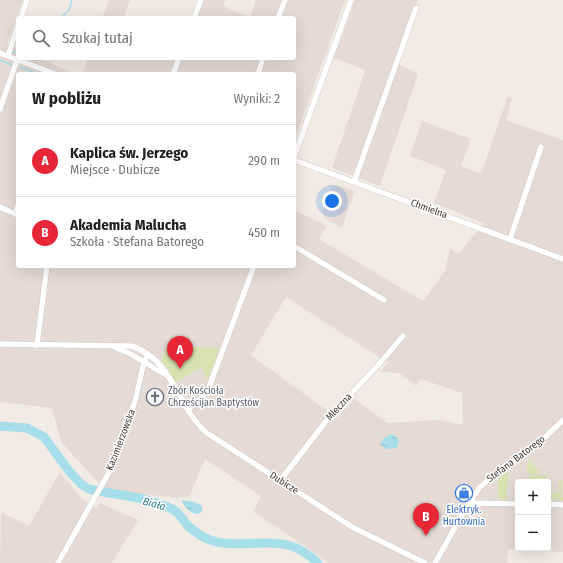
<!DOCTYPE html>
<html lang="pl">
<head>
<meta charset="utf-8">
<style>
	body { margin:0; font-family:"Fira Sans Condensed",sans-serif; background:#f2f2f2; color:#222 }
	.controls { position:absolute; right:12px; bottom:12px; display:grid; overflow:hidden; border-radius:4px; box-shadow:0 4px 16px #0002 }
	.controls button { width:36px; height:36px; display:grid; place-items:center; padding:0; border:0; border-bottom:1px solid #e0e0e0; background:#fff; color:#222; font:20px sans-serif }
	.you { position:absolute; left:332px; top:201px; width:14px; height:14px; margin:-10px; border:3px solid #fff; border-radius:50%; background:#1a73e8; box-shadow:0 0 0 6px #1a73e833 }
	.badge { display:grid; place-items:center; width:26px; height:26px; border-radius:50%; background:#e72637; color:#fff; font-size:13px; font-weight:700 }
	.pin { position:absolute; translate:-50% -33px; filter:drop-shadow(0 1px 2px #0008) }
	.pin::after { content:''; position:absolute; top:21px; width:14px; height:12px; background:inherit; clip-path:polygon(0 0,100% 0,50% 100%) }
	.list { margin:0; padding:0; list-style:none }
	h2 { display:flex; justify-content:space-between; align-items:center; height:52px; margin:0; padding:0 16px; font-size:17px }
	h2 small { font-size:13px; font-weight:400; color:#767676 }
	.list li { display:grid; grid-template-columns:26px 1fr auto; gap:12px; align-items:center; box-sizing:border-box; height:72px; padding:0 16px; border-top:1px solid #e0e0e0 }
	.list b { display:block; font-size:15px; white-space:nowrap }
	.list p { margin:0; font-size:13px; white-space:nowrap; color:#767676 }
	.list em { font-size:13px; font-style:normal; color:#767676 }
	.icon { flex:none; width:22px; height:22px; fill:none; stroke:currentColor; stroke-width:2; stroke-linecap:round; stroke-linejoin:round }
	.map { position:relative; flex:none; width:563px; height:563px; overflow:hidden }
	.search { position:absolute; background:#fff; box-shadow:0 4px 16px #0002; left:16px; top:16px; width:280px; height:44px; display:flex; align-items:center; gap:10px; box-sizing:border-box; padding:0 14px; border-radius:4px; color:#767676; font-size:15px }
	.panel { position:absolute; background:#fff; box-shadow:0 4px 16px #0002; left:16px; top:72px; width:280px; height:196px; border-radius:4px }
	.map>svg:first-child { display:block }
</style>
</head>
<body>
<div class="map">
<svg width="563" height="563" viewBox="0 0 563 563">
	<defs>
		<pattern id="water-ripples" width="26" height="14" patternUnits="userSpaceOnUse"><rect width="26" height="14" fill="#a6dee9"/><path d="M2 4q2-2 4 0t4 0M15 11q2-2 4 0t4 0" fill="none" stroke="#90bfc8"/></pattern>
	</defs>
	<rect width="100%" height="100%" fill="#f1ebe5"/>
	<g fill="#e5dbd4" fill-rule="evenodd">
		<path d="M0,0H23L7,44L18,49V58H39L76,74H18V266H294V210L327,226L319,239L423,301L445,271L450,248L458,254L484,223L434,203L446,170L410,156L422,121L471,139L461,166L481,174L508,96L512,98L506,120L563,140V552L508,549L507,563H329L253,511L261,496L205,459L189,497L178,498L112,491L96,480L61,442L52,408L0,402ZM286,297L388,363L380,372L399,373L416,386L421,379L462,393L463,425L439,420L388,423L354,399L337,418L251,355ZM518,482H548V548H518Z"/>
		<polygon points="109,0 130,0 124,17 128,18 102,18"/>
		<polygon points="198,0 225,0 223,6 250,17 256,0 345,0 294,142 294,74 83,74 88,58 294,58 294,18 191,18"/>
		<polygon points="355,0 418,0 396,63 418,74 380,186 332,168 365,70 334,58"/>
		<polygon points="337,185 355,191 342,228 325,218 323,212 332,187"/>
		<polygon points="60,472 84,501 97,509 100,503 138,520 112,563 0,563 1,512 29,526"/>
	</g>
	<g fill="#d8e2b1">
		<polygon points="167,346 219,348 208,380 201,368 175,382 162,360"/>
		<path d="M529,459C532,462 534,467 538,470V474H530L526,468Z"/>
		<polygon points="508,472 506,499 498,499 498,479"/>
		<polygon points="530,475 550,476 546,477 546,481 551,481 551,483 549,483 548,487 548,482 530,482"/>
		<polygon points="562,481 561,496 563,497 563,500 548,499 548,489 549,493 559,493 559,483"/>
	</g>
	<polygon fill="#dfdcda" points="144,377 147,378 140,402 137,401"/>
	<g fill="url(#water-ripples)">
		<path d="M391,434C399,437 401,441 396,448L386,449L380,444L383,439Z"/>
		<path d="M182,500L195,502L202,506V512L197,514C190,513 183,506 182,500Z"/>
	</g>
	<g fill="none" stroke-linecap="round" stroke-linejoin="round">
		<g stroke="#a6dee9" stroke-width="1.5">
			<polyline points="61,18 69,10 72,0"/>
			<polyline points="13,53 18,49"/>
			<polyline points="0,60 12,65"/>
			<polyline points="20,67 38,74"/>
		</g>
		<path stroke="#a6dee9" stroke-width="9" d="M0,426L27,428L44,437L69,471L81,484L89,489C115,495 151,497 174,510C180,514 184,521 188,526C196,533 206,540 217,542C257,550 282,529 318,563"/>
		<defs>
			<g id="minor">
				<polyline points="21,18 27,0"/>
				<polyline points="194,18 201,0"/>
				<polyline points="278,18 285,0"/>
				<polyline points="0,53 55,74"/>
				<polyline points="8,56 18,25"/>
				<polyline points="173,74 179,58"/>
				<polyline points="258,74 263,58"/>
				<polyline points="0,109 17,60"/>
				<polyline points="294,157 351,0"/>
				<polyline points="294,160 563,259"/>
				<polyline points="354,182 416,8"/>
				<polyline points="0,207 18,215"/>
				<polyline points="15,214 18,205"/>
				<polyline points="510,239 541,147"/>
				<polyline points="294,246 384,300"/>
				<path d="M0,344L131,346C174,359 176,407 207,433L352,527L425,563"/>
				<polyline points="37,345 47,266"/>
				<polyline points="114,347 129,353 166,375"/>
				<polyline points="188,409 201,399 208,390 254,266"/>
				<polyline points="280,481 326,421 379,364 403,336"/>
				<polyline points="469,502 475,503 518,504"/>
				<polyline points="548,504 563,505"/>
				<polyline points="58,563 113,465 135,401 144,362 148,354"/>
				<polyline points="435,563 467,506 480,487 493,476 539,443 563,420"/>
			</g>
		</defs>
		<use href="#minor" stroke="#bfb3ac" stroke-width="6"/>
		<use href="#minor" stroke="#fff" stroke-width="5.5"/>
	</g>
	<defs>
		<symbol id="church-ring" viewBox="-11 -11 22 22"><circle r="9.5" fill="#fff" stroke="#6b7280" stroke-width="1.5"/><path d="M-1.2-6h2.4v3.5h3.3v2.4h-3.3V6h-2.4V-.1h-3.3v-2.4h3.3Z" fill="#6b7280"/></symbol>
		<symbol id="shop-ring" viewBox="-11 -11 22 22"><circle r="9.5" fill="#fff" stroke="#3f7fe0" stroke-width="1.5"/><path d="M-5-2.5h2.3a2.7 3.5 0 0 1 5.4 0H5L5.5 6h-11ZM-1.5-2.5h3a1.5 2.3 0 0 0-3 0Z" fill="#3f7fe0"/></symbol>
	</defs>
	<g fill-rule="evenodd">
		<use href="#church-ring" x="145" y="387" width="20" height="20"/>
		<use href="#shop-ring" x="454" y="483" width="20" height="20"/>
	</g>
	<g text-anchor="middle" dominant-baseline="central" stroke-width="3" stroke-linejoin="round" paint-order="stroke">
		<g font-size="10" fill="#433a35" stroke="#fff">
			<text transform="translate(429 209) rotate(20)">Chmielna</text>
			<text transform="translate(339 407) rotate(-47)">Mleczna</text>
			<text transform="translate(121 440) rotate(-69)">Kazimierzowska</text>
			<text transform="translate(516 459) rotate(-37)">Stefana Batorego</text>
			<text transform="translate(284 483) rotate(33)">Dubicze</text>
		</g>
		<g font-size="10" fill="#5b616d" stroke="#fff" text-anchor="start">
			<text x="168" y="391">Zbór Kościoła<tspan x="168" dy="12">Chrześcijan Baptystów</tspan></text>
		</g>
		<g font-size="10" fill="#366cbe" stroke="#fff">
			<text x="464" y="510">Elektryk.<tspan x="464" dy="12">Hurtownia</tspan></text>
		</g>
		<g font-size="11" font-style="italic" fill="#327e8f" stroke="#fff">
			<text transform="translate(154 504) rotate(16)">Biała</text>
		</g>
	</g>
</svg>
<div class="controls">
<button>+</button>
<button>−</button>
</div>
<div class="you"></div>
<div class="pin badge" style="left:180px;top:369px">A</div>
<div class="pin badge" style="left:426px;top:536px">B</div>
<div class="search"><svg class="icon" aria-label="search" viewBox="0 0 24 24"><circle cx="10" cy="10" r="6"/><path d="M15 15l6 6"/></svg>Szukaj tutaj</div>
<section class="panel">
<h2>W pobliżu<small>Wyniki: 2</small></h2>
<ul class="list">
<li><span class="badge">A</span><div><b>Kaplica św. Jerzego</b><p>Miejsce · Dubicze</p></div><em>290 m</em></li>
<li><span class="badge">B</span><div><b>Akademia Malucha</b><p>Szkoła · Stefana Batorego</p></div><em>450 m</em></li>
</ul>
</section>
</div>
</body>
</html>
